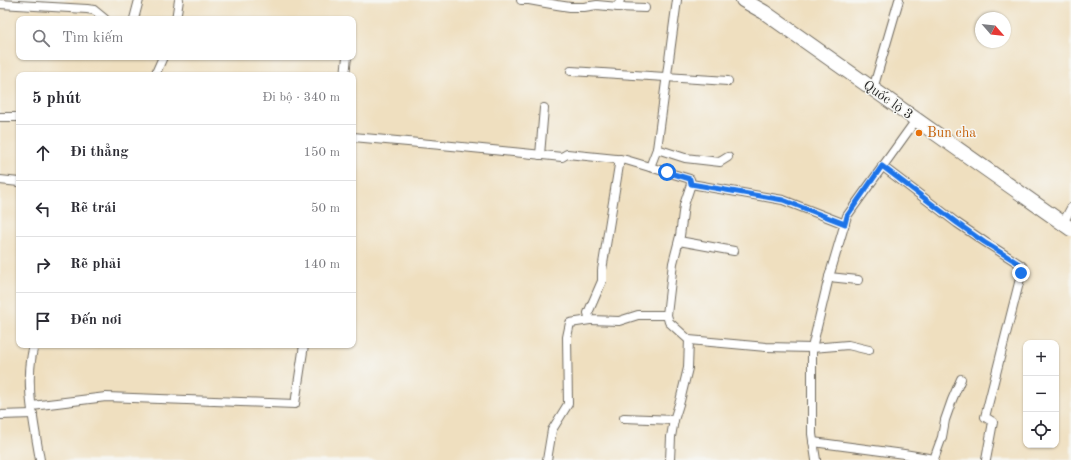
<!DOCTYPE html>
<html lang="vi">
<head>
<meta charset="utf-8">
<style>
	body { margin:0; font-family:"Old Standard TT",serif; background:#f2f2f3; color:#2b2b33 }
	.controls { position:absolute; right:12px; bottom:12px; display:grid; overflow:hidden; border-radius:8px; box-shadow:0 1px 3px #0004 }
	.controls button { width:36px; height:36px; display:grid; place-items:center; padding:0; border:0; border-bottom:1px solid #e1e1e2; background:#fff; color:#2b2b33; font:20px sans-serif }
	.compass { position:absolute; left:975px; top:12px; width:36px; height:36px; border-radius:50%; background:#fff; box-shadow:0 1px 3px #0004; rotate:118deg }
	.stop { position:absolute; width:12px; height:12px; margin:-9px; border:3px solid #1a73e8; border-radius:50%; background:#fff }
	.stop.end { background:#1a73e8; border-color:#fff; box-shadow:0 1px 4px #0008 }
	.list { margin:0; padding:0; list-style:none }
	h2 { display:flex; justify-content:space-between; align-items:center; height:52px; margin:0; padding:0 16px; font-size:17px }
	h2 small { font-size:13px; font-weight:400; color:#7c7c81 }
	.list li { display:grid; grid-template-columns:26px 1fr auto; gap:12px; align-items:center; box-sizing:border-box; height:56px; padding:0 16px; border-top:1px solid #e1e1e2 }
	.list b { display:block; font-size:15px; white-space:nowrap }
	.list em { font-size:13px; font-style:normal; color:#7c7c81 }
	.icon { flex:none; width:22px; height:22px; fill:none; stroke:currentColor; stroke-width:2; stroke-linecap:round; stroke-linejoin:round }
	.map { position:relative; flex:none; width:1071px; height:460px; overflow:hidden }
	.search { position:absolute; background:#fff; box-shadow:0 1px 3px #0004; left:16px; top:16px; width:340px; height:44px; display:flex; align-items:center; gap:10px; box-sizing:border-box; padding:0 14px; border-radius:8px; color:#7c7c81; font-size:15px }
	.panel { position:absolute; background:#fff; box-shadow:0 1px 3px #0004; left:16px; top:72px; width:340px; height:276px; border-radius:8px }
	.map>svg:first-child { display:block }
</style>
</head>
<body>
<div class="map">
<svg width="1071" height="460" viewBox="0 0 1071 460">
	<rect width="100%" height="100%" fill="#f6f6f2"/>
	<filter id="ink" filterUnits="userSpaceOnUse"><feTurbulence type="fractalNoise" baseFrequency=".025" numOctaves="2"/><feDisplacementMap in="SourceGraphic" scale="8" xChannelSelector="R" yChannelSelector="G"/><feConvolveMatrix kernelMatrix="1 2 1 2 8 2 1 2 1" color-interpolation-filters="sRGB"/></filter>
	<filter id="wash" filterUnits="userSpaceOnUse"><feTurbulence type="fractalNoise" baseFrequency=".012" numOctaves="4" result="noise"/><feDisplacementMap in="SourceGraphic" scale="16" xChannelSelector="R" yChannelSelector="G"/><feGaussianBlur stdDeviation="0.9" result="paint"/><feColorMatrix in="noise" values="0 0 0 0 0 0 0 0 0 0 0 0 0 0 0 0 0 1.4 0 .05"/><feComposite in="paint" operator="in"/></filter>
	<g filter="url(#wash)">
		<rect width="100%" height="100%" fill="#efdfbf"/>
	</g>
	<g filter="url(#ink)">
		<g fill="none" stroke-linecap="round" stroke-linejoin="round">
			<defs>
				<g id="street">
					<polyline points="521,0 529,0 557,5 570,7 584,7 597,5 618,7 620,0"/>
					<polyline points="677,0 657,149 685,158 720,162 728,157"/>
					<polyline points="0,4 87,9 94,10 105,19"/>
					<polyline points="618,7 645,8"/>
					<polyline points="134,19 139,0"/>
					<polyline points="176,19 179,0"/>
					<polyline points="571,71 728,81"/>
					<polyline points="155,75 163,57"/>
					<polyline points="345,75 347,57"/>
					<polyline points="873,89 899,0"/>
					<polyline points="0,117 19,117"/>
					<polyline points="353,137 452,146 562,157 567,154 626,160 690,179 691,184 684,205 680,236 673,263 667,315 669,322 689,340 766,347 812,348 848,345 869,350"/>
					<polyline points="540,155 544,108"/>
					<polyline points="620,159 602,270 602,281 588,313 590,320 619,321 638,315 667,315"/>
					<polyline points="882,166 957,223 985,242 1021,265 1023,267 985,417 993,422 986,460"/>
					<polyline points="650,167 657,149"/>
					<polyline points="0,180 19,182"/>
					<polyline points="691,184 783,200 845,224"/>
					<polyline points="1063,223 1071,208"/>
					<polyline points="679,241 734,251"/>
					<polyline points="829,277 858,280"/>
					<path d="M34,345C24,382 34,423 40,460"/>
					<polyline points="32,406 106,397 295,404 304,345"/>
					<polyline points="0,415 33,414"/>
					<polyline points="624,418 674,420"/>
					<polyline points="813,442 904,454 934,459 942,437 945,420 952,400 961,379"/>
					<polyline points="547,460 552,430 568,404 567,337 570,323 590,320"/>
					<polyline points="670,460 671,437 674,420 680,401 688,368 689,340"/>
					<polyline points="816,460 812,434 812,348 829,277 847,216 916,120"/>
				</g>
				<polyline id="highway" points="743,0 764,12 1071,229"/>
			</defs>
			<use href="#street" stroke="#706a5f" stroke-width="10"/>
			<use href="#highway" stroke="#706a5f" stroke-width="16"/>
			<use href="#street" stroke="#fff" stroke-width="8"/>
			<use href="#highway" stroke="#fff" stroke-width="14"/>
		</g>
	</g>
	<g fill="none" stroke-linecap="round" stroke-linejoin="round" filter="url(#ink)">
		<polyline stroke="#1a73e8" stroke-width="5" points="667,172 690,179 691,184 783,200 845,224 847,216 882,166 957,223 984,242 1021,265 1023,270 1021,273"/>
	</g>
	<circle fill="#e8710a" stroke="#f6f6f2" stroke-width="1.5" cx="919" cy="133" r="4"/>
	<g text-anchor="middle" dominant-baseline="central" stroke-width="3" stroke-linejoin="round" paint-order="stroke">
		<g font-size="14" fill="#2b2b2b" stroke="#f6f6f2">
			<text transform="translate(888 100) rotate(35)">Quốc lộ 3</text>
		</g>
		<g font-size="14" fill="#c56008" stroke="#f6f6f2" text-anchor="start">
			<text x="927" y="133">Bun cha</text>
		</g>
	</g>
</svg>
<div class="controls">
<button>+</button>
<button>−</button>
<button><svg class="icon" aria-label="locate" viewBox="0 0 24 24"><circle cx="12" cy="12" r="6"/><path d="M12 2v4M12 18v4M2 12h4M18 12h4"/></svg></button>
</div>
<svg class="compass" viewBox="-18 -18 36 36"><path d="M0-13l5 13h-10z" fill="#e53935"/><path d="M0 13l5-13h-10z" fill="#7c7c81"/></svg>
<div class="stop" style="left:667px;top:172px"></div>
<div class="stop end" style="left:1021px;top:273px"></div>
<div class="search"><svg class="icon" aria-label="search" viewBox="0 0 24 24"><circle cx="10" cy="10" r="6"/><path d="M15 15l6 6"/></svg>Tìm kiếm</div>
<section class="panel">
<h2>5 phút<small>Đi bộ · 340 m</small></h2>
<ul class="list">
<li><svg class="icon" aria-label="ahead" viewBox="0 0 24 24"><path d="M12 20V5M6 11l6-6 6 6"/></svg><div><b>Đi thẳng</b></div><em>150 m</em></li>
<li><svg class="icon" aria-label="left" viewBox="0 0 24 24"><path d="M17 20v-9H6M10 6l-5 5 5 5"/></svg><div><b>Rẽ trái</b></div><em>50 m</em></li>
<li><svg class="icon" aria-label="right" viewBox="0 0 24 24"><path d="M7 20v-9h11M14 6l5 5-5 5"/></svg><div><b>Rẽ phải</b></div><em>140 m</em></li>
<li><svg class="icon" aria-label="arrive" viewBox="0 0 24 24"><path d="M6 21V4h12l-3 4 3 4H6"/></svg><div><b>Đến nơi</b></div></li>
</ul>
</section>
</div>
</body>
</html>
